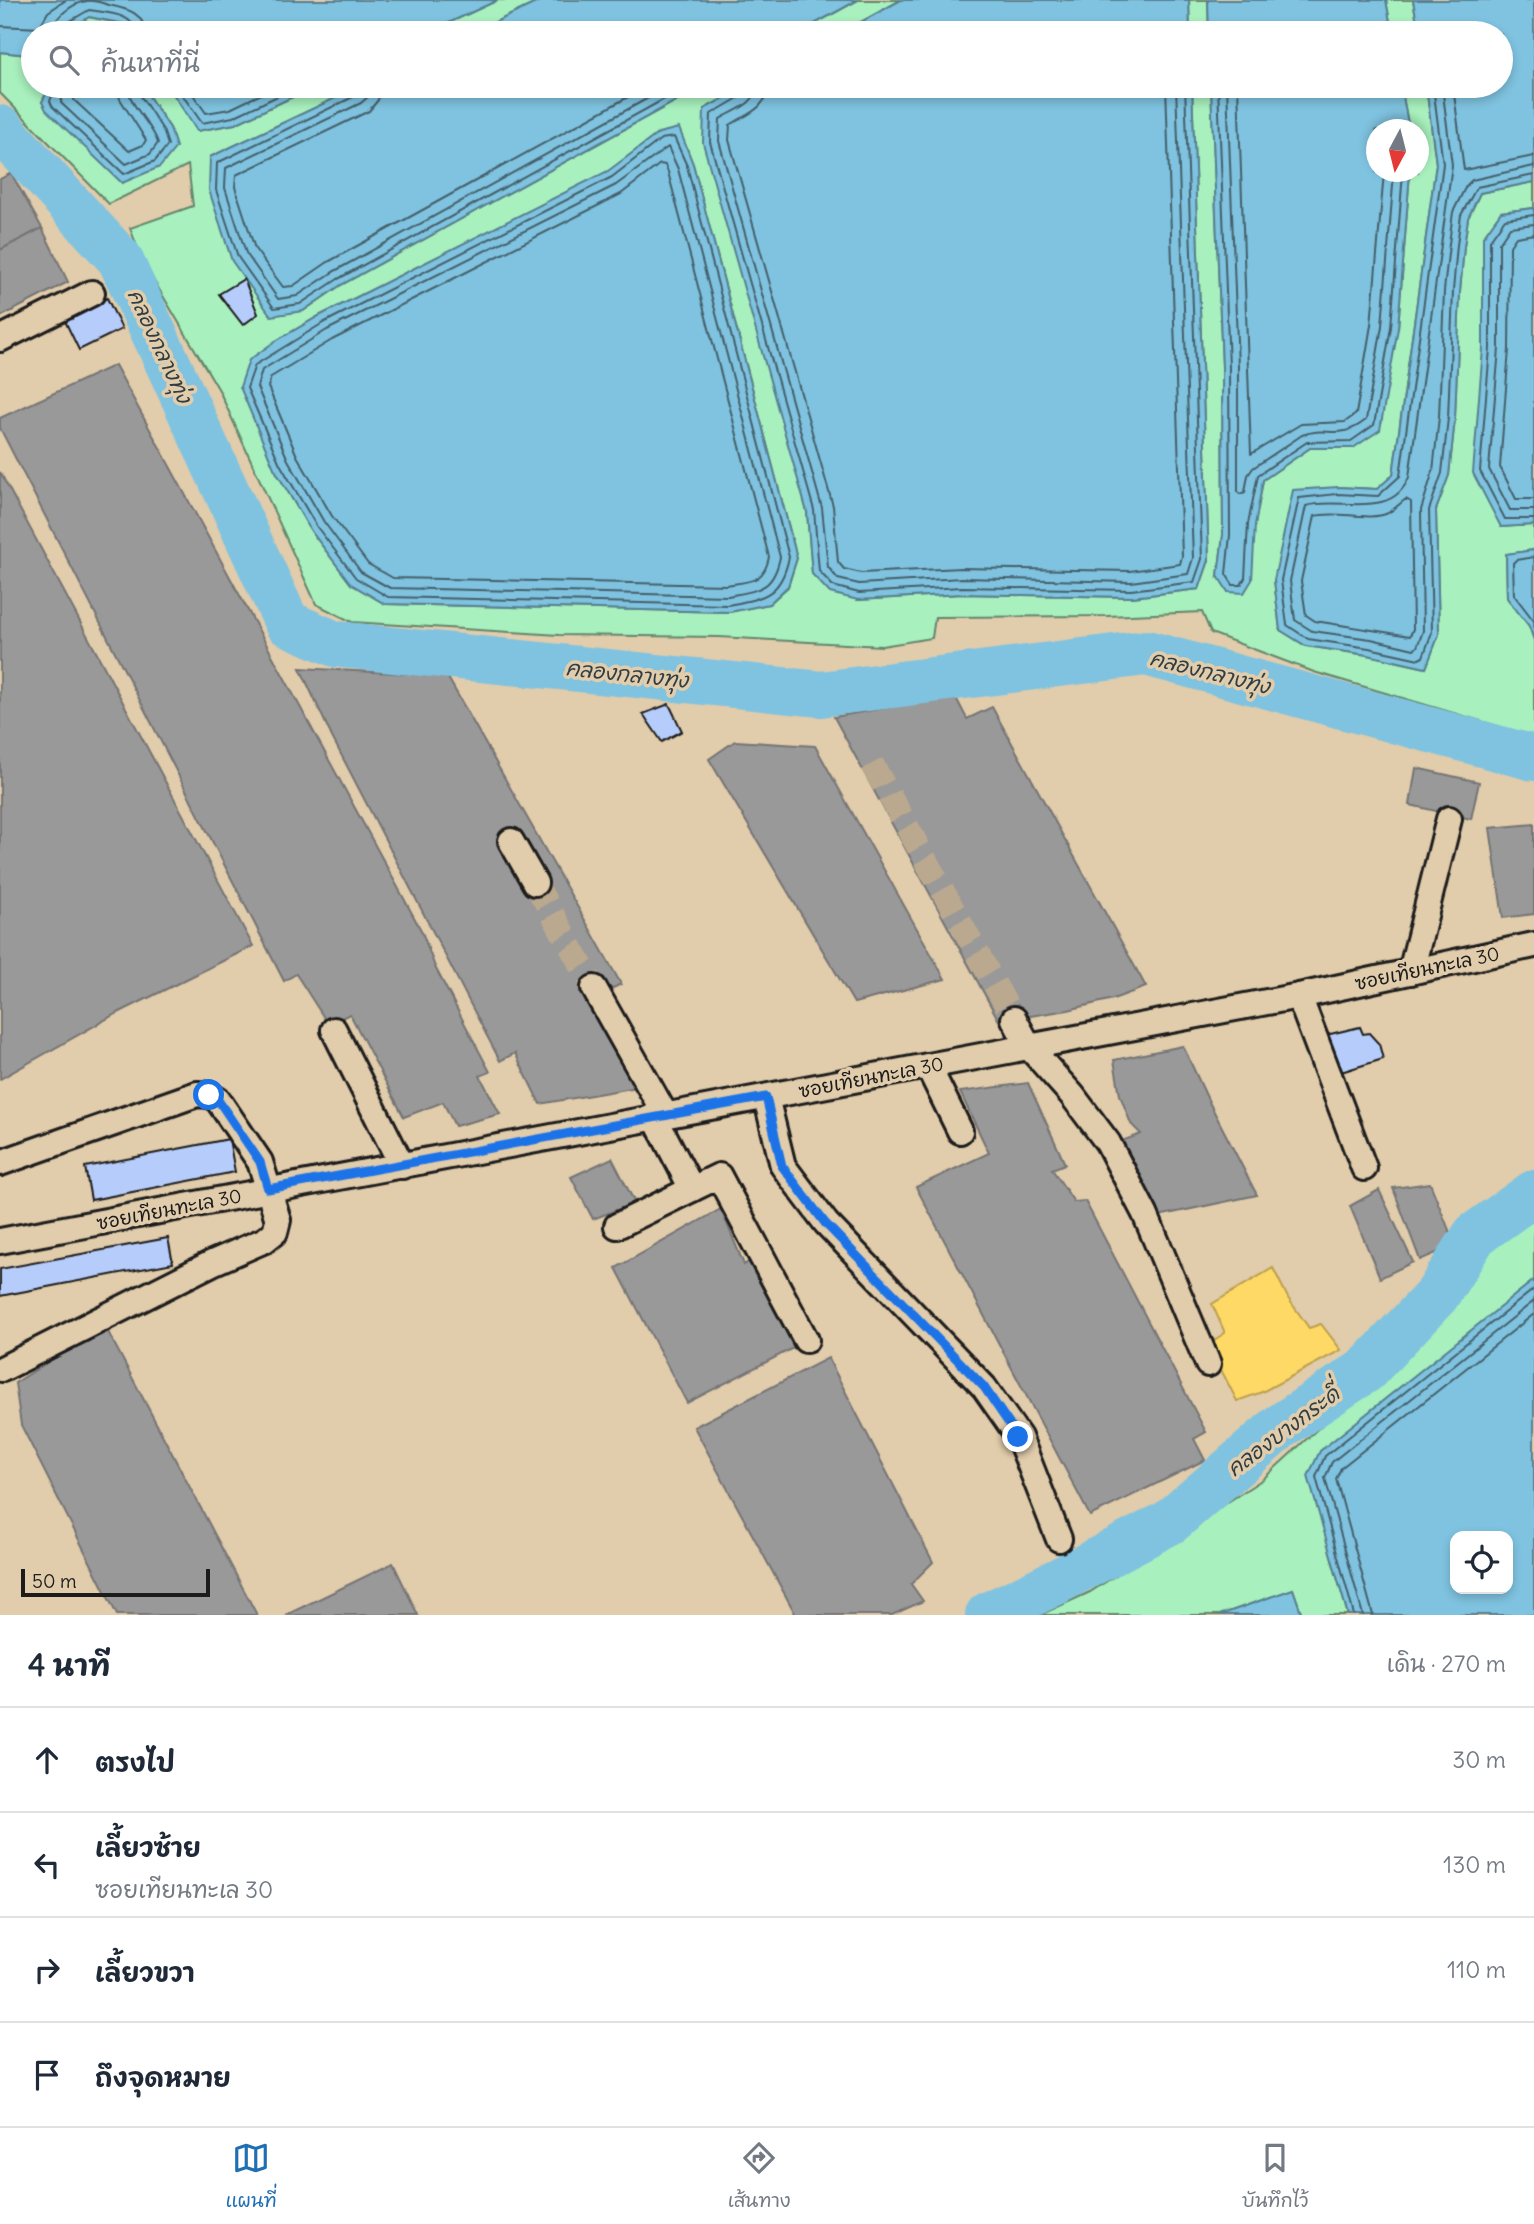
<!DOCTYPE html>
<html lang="th">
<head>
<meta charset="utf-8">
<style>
	body { margin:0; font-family:Delius,"Playpen Sans Thai",sans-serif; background:#f2f2f3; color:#1f2937 }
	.controls { position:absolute; right:21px; bottom:21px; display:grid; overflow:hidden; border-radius:14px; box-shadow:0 4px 10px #0003 }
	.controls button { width:63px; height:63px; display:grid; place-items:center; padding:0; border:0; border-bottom:2px solid #e0e1e3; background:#fff; color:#1f2937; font:35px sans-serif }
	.compass { position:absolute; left:1366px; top:119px; width:63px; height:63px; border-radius:50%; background:#fff; box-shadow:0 4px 10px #0003; rotate:187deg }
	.scale { position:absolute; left:21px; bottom:18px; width:189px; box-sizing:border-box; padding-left:7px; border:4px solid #1c1c1c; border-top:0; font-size:19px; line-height:24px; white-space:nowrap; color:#1c1c1c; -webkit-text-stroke:5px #e1ccab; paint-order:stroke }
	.stop { position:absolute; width:21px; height:21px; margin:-16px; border:5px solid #1a73e8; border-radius:50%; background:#fff }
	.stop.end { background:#1a73e8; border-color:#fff; box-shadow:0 2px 7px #0008 }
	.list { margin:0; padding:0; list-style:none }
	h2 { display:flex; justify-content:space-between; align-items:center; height:91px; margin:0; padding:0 28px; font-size:30px }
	h2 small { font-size:23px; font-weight:400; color:#747a83 }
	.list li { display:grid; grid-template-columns:46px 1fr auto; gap:21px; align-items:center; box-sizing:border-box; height:105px; padding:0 28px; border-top:2px solid #e0e1e3 }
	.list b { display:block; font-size:26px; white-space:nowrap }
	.list p { margin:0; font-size:23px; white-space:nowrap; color:#747a83 }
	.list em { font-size:23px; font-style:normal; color:#747a83 }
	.icon { flex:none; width:38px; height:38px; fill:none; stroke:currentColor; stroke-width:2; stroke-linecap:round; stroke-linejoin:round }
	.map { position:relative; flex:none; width:1534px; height:1615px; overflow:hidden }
	.search { position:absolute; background:#fff; box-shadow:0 4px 10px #0003; left:21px; right:21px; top:21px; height:77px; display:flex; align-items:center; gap:18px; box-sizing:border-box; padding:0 24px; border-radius:38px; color:#747a83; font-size:26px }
	.sheet { height:511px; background:#fff }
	nav { display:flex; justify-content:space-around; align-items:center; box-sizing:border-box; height:98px; border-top:2px solid #e0e1e3; background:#fff; font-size:19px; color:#747a83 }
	nav a { display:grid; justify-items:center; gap:4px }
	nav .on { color:#1f6fb2 }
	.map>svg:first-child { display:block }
</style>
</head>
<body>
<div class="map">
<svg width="1534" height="1615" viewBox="0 0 1534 1615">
	<rect width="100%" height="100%" fill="#e1ccab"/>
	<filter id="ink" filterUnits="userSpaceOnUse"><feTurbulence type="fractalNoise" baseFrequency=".0143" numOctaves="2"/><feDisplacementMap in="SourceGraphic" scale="14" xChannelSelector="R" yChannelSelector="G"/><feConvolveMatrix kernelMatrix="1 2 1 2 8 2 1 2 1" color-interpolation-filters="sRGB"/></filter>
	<g filter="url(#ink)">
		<g fill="#a8f0bd" stroke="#62866c" stroke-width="2" fill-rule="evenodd">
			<polygon points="498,0 542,0 472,33 427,33"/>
			<polygon points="858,0 901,0 841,33 798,33"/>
			<polygon points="1189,0 1208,0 1209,33 1190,33"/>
			<polygon points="1386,0 1413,0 1419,33 1392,33"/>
			<polygon points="89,17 125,25 131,33 63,33"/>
			<path d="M0,52L28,55L33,52V86H50L42,102L170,128L142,86H168L198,131L235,124L316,86H361L210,157L303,311L341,285L703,86H746L704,109L807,512L812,574L858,600L962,594L1132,597L1199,589L1209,560L1192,86H1211L1222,367L1223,535L1218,576L1255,525L1263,480L1310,448H1353L1398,328L1410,172H1418V130L1409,129L1401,86H1426L1436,164L1393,475L1377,489L1338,487L1274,580L1280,630L1306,646L1368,655L1426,668L1439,634L1436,510L1449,475L1455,418L1460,292L1464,246L1468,218L1480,193L1534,182V208L1501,212L1483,237V348L1501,527L1534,525V550L1506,554L1507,598L1529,626L1534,640V740L1498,726L1314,672L1211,633L1202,612L1107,616L935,617L932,638L882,646L719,637L559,635L352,622L316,604L219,390L144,264L130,228L193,206L188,165L109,204L0,93ZM679,129L693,164L797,558L788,587L769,604L729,612L385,604L351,584L311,531L274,468V342L319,316L609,171L659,133Z"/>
			<polygon points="1534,1216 1534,1280 1506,1303 1332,1560 1348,1615 1302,1615 1293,1589 1220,1615 1040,1615 1090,1592 1263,1479 1408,1346 1481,1253"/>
		</g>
		<g fill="#7fc3e0" stroke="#578092" stroke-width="2" fill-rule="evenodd">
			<polygon points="0,0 498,0 427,33 131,33 125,24 89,17 63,33 33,33 33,52 28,55 0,52"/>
			<polygon points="542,0 858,0 798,33 472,33"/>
			<polygon points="901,0 1189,0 1190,33 841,33"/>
			<polygon points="1208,0 1386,0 1392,33 1209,33"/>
			<polygon points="1413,0 1534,0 1534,182 1480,193 1468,218 1464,246 1460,292 1455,418 1449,475 1436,510 1439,634 1426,668 1368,655 1306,646 1280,630 1274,580 1293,490 1338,487 1377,489 1393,475 1436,164 1426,86 1501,86 1501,33 1419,33"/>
			<polygon points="50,86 142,86 170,128 176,147 160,167 122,183 46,110 42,102"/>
			<polygon points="168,86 316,86 235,124 197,131"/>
			<polygon points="361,86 703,86 341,285 303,311 271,316 232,261 209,190 210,157"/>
			<polygon points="746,86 1192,86 1209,560 1199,589 1132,597 962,594 858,600 830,593 812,574 807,512 703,143 704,109"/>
			<polygon points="1211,86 1401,86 1409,129 1376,130 1376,172 1410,172 1398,328 1380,430 1353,448 1310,448 1263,480 1255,525 1252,580 1244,593 1228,592 1218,576 1223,535 1222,367"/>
			<polygon points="679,128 693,164 797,558 788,586 769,604 730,612 385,604 351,584 311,531 274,468 240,387 249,360 274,342 319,316 608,171 659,133"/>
			<polygon points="1534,208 1534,525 1501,527 1473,473 1483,348 1483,237 1501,212"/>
			<polygon points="1534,550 1534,640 1529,626 1507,598 1506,554"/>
			<path d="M1534,1280V1615H1348L1308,1476L1320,1451ZM1455,1536H1508V1589H1455Z"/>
			<polygon points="1293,1589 1302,1615 1220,1615"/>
		</g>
		<polygon fill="#ffd966" stroke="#bba050" stroke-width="2" points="1273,1268 1288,1298 1309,1328 1321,1324 1341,1350 1262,1392 1237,1401 1208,1344 1225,1333 1212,1304"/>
		<g fill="#999" stroke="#747474" stroke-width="2">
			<polygon points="11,173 42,228 0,250 0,179"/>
			<polygon points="42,228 68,282 0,317 0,250"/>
			<polygon points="115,365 422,932 435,967 490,1072 480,1076 500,1114 455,1126 443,1102 404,1117 350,1014 328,1024 296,974 284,981 0,428 0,418"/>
			<polygon points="0,472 253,946 112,1016 0,1079"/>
			<polygon points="300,668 447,676 621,984 589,1000 649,1085 540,1104 515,1053 500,1061 332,737"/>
			<polygon points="955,696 967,719 992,707 1146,987 1113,999 1068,1010 999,1021 834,717"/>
			<polygon points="735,741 815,746 945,979 854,1003 709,759"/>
			<polygon points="1416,768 1479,782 1471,819 1410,805"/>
			<polygon points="1534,824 1534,914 1503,918 1490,828"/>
			<polygon points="1183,1046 1209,1102 1257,1195 1158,1216 1119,1142 1141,1134 1131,1124 1120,1095 1114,1060"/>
			<polygon points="1028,1083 1065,1164 1052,1169 1074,1202 1085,1201 1206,1432 1194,1439 1205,1460 1090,1516 916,1187 989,1153 960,1092"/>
			<polygon points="612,1158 635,1203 593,1219 571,1177"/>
			<polygon points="1430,1183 1455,1245 1420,1260 1393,1188"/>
			<polygon points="1379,1190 1413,1262 1380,1278 1350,1206"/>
			<polygon points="721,1209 744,1265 751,1260 795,1347 687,1403 616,1268"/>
			<polygon points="105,1326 257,1615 117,1615 21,1425 15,1383"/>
			<polygon points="828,1358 933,1562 911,1584 923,1601 892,1615 796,1615 694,1427"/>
			<polygon points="393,1563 418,1615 286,1615"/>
		</g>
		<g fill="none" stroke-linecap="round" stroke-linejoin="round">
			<g stroke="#445f6a" stroke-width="2">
				<polyline points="0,26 39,28 48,12 66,0"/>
				<path d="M51,33C52,19 72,3 87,1C94,0 102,3 109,5C127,9 144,12 145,33"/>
				<path d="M60,33L63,25L89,10C106,13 134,13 136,33"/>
				<polyline points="56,86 50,101 52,106 124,174 155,161 168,145 163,130 138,92 137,86"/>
				<path d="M64,86L61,103L126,164L150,154L158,143C152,123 129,107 128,86"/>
				<polyline points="75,86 74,100 129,151 143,145 146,140 120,99 117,86"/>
				<polyline points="176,86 202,123 233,117 299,86"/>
				<polyline points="187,86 206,113 230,109 278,86"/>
				<polyline points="362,86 357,95 217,163 216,190 238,257 274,308 300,304 338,279 688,86"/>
				<polyline points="370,86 369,96 361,103 226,168 225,188 246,253 278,299 297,296 333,272 670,86"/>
				<polyline points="381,86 378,100 369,111 236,175 235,187 255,249 283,287 293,286 328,262 648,86"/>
				<polyline points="748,86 745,94 711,114 710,142 814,510 819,571 833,586 859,593 962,587 1131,590 1194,582 1202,559 1185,86"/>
				<path d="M757,86C756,105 734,110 720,119L719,141L822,508L828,567L838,579L859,584L962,578L1131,582L1188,574L1193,558L1176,86"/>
				<path d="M768,86C767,109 747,114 730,125L729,140L833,506L838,562L844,569L861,573L961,568L1130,571L1180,564L1182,556L1166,86"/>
				<polyline points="1218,86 1229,367 1230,535 1226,574 1233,585 1241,585 1245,578 1248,524 1258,475 1307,442 1351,441 1374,425 1391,327 1403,172"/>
				<path d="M1227,86L1238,367V491L1240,494L1245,492L1248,475L1253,468L1302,435C1328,425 1338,442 1366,420L1382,326L1394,172"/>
				<polyline points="1238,86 1251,454 1301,424 1345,422 1356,414 1371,325 1384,172"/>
				<polyline points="1433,86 1443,164 1400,476 1378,496 1337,494 1299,498 1281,580 1287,625 1308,639 1369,648 1419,659 1423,657 1432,632 1429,510 1442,473 1448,418 1453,291 1457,245 1461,215 1477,187 1534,175"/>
				<path d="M1442,86L1452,165L1409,477C1392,521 1339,496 1306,506L1290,581L1295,620L1312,631L1371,639L1414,649L1417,647L1423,631L1421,510L1433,471L1439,417L1444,291L1449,244L1453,212L1466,186L1472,180L1534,166"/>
				<polyline points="1453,86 1464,170 1534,156"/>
				<path d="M674,137L687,166L789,557C781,596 764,598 728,605L388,597L356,578L317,527L280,464L247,388L255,365L323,323L612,177L661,139Z"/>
				<path d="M668,147L678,169L780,557C773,591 758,590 728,596L390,588L361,572L324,522L288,460L257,387L262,370L327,330L616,185Z"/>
				<path d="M660,164L665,165L668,172L769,557C764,583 750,581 727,585L393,578L368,564L332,516L297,456L268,387L271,377L332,340L621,194Z"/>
				<polyline points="1534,215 1505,219 1490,240 1490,348 1480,471 1505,519 1534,519"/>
				<polyline points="1534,224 1510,227 1499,243 1499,348 1489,469 1510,510 1534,510"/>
				<polyline points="1534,234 1516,237 1510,246 1509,349 1500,467 1516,499 1534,499"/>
				<path d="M1406,499L1411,502L1413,629L1410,636L1315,621L1306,615L1301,581L1315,516C1337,510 1369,522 1388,513C1395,509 1400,503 1406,499Z"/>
				<polyline points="1534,557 1516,560 1513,563 1514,595 1534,621"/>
				<polyline points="1354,1615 1316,1477 1325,1456 1534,1289"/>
				<polyline points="1363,1615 1325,1478 1332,1462 1534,1301"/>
				<polyline points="1373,1615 1336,1479 1341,1468 1534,1314"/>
			</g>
			<g stroke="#7fc3e0" stroke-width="46">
				<polyline points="0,128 120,259 287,623 335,644 821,694 1146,653 1534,758"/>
				<polyline points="988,1615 1056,1582 1170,1522 1281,1426 1366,1370 1437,1295 1475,1235 1534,1193"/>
			</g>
		</g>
		<g fill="#b6cdfc" stroke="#1c1c1c" stroke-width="2">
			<polygon points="244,279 258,314 243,325 219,294"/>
			<polygon points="107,298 122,329 79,350 64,319"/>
			<polygon points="669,704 682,731 662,742 643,714"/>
			<polygon points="1360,1027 1363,1034 1369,1033 1379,1044 1383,1059 1341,1072 1326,1035"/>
			<polygon points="229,1139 235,1172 91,1200 85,1167"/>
			<polygon points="168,1238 173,1263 0,1296 0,1269"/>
		</g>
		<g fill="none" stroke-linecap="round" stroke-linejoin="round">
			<g stroke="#baa98e" stroke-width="24" stroke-dasharray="24 12" stroke-linecap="butt">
				<polyline points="872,764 1014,1019"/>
				<polyline points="535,883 594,988"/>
			</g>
			<defs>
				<g id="minor">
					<polyline points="0,339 92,293"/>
					<polyline points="511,841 535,883"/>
					<polyline points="1411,972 1449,819"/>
					<polyline points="594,988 666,1116"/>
					<polyline points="1299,996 1364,1168"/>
					<polyline points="1014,1019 1029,1047 1072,1095 1108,1143 1145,1214 1208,1364"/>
					<polyline points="334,1030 402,1166"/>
					<polyline points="928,1066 960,1131"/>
					<polyline points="766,1097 783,1166 826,1223 984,1387 1019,1437 1059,1539"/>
					<polyline points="655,1118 692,1189 719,1176 806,1340"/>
					<polyline points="0,1163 197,1094 209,1095 218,1100 260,1162 278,1220 275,1232 265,1240 212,1263 2,1369"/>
					<polyline points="617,1226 692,1189"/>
					<polyline points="0,1241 1299,996 1534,945"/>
				</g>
			</defs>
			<use href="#minor" stroke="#1c1c1c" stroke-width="30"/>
			<use href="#minor" stroke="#e1ccab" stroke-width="24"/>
		</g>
	</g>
	<g fill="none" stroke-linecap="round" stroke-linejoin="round" filter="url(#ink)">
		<polyline stroke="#1a73e8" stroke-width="9" points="209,1095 218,1100 260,1162 268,1189 766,1097 782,1166 825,1223 984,1387 1018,1437"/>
	</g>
	<g text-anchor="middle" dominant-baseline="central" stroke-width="7" stroke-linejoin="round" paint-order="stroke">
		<g font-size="19" fill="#1c1c1c" stroke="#e1ccab">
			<text transform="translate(1427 968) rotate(-12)">ซอยเทียนทะเล 30</text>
			<text transform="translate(871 1077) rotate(-11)">ซอยเทียนทะเล 30</text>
			<text transform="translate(169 1209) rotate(-11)">ซอยเทียนทะเล 30</text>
		</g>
		<g font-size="21" font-style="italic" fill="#303d43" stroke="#e1ccab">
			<text transform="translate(160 346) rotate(65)">คลองกลางทุ่ง</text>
			<text transform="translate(1210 672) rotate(14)">คลองกลางทุ่ง</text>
			<text transform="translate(627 674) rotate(6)">คลองกลางทุ่ง</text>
			<text transform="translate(1283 1431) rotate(-37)">คลองบางกระดี่</text>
		</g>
	</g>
</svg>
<div class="controls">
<button><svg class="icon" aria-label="locate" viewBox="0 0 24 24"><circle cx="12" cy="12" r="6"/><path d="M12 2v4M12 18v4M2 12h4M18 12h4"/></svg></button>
</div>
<svg class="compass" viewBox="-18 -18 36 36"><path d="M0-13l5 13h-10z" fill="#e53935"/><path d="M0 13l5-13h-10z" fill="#747a83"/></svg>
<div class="scale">50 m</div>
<div class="stop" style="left:209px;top:1095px"></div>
<div class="stop end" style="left:1018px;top:1437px"></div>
<div class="search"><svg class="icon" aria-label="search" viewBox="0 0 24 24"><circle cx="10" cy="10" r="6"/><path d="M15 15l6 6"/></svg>ค้นหาที่นี่</div>
</div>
<section class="sheet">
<h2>4 นาที<small>เดิน · 270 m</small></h2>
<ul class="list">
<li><svg class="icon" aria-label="ahead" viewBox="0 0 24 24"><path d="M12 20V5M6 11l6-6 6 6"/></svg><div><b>ตรงไป</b></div><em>30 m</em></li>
<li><svg class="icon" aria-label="left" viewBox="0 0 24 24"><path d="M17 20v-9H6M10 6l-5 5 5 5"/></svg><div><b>เลี้ยวซ้าย</b><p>ซอยเทียนทะเล 30</p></div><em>130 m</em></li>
<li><svg class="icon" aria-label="right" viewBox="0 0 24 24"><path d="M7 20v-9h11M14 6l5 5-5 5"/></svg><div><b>เลี้ยวขวา</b></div><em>110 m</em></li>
<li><svg class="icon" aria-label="arrive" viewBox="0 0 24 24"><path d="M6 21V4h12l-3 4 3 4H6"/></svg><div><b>ถึงจุดหมาย</b></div></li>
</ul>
</section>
<nav>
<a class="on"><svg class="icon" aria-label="map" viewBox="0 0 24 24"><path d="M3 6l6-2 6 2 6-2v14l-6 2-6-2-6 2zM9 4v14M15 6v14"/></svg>แผนที่</a>
<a><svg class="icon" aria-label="directions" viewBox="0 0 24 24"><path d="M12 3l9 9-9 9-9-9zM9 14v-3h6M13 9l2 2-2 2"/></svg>เส้นทาง</a>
<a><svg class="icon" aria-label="saved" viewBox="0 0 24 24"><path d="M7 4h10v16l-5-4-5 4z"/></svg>บันทึกไว้</a>
</nav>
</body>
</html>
